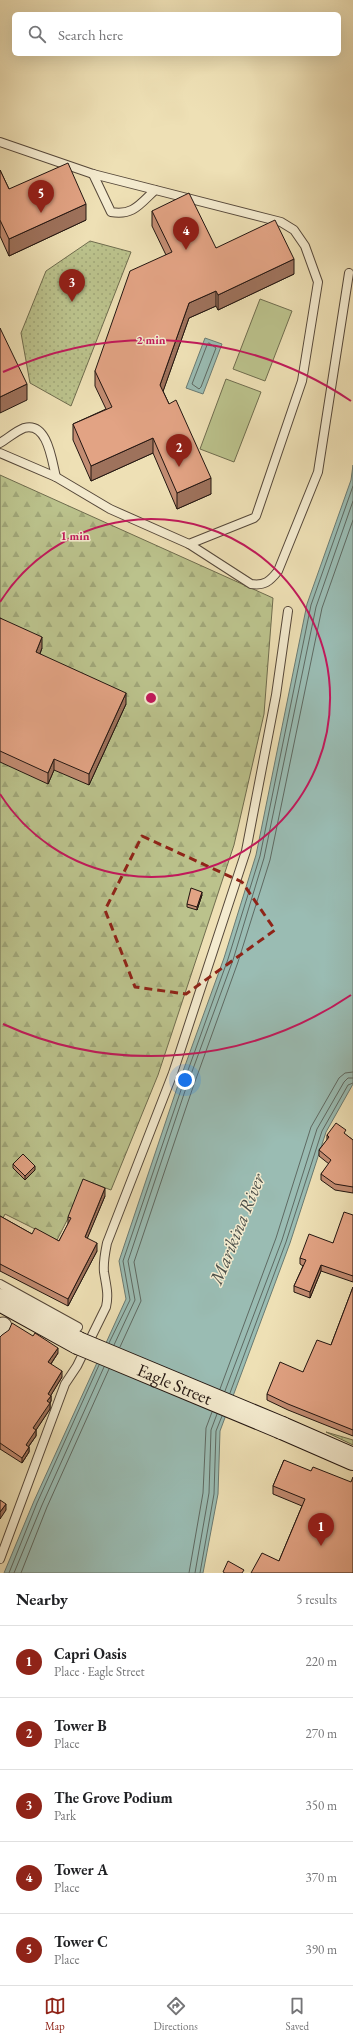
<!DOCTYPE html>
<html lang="en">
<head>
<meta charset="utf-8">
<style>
	body { margin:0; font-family:"EB Garamond",serif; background:#f6f6f6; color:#202124 }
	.you { position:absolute; left:185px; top:1080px; width:14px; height:14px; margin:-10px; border:3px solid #fff; border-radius:50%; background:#1a73e8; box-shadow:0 0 0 6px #1a73e833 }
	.badge { display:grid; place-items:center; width:26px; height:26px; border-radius:50%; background:#8f2418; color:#fff; font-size:13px; font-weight:700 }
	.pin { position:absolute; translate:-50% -33px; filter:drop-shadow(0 1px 2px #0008) }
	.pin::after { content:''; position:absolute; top:21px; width:14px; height:12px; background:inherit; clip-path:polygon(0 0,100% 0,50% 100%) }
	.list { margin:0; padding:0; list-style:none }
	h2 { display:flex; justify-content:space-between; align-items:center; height:52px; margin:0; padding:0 16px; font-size:17px }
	h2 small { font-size:13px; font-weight:400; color:#757577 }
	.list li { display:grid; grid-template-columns:26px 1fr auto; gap:12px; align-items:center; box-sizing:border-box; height:72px; padding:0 16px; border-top:1px solid #e0e0e0 }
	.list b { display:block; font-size:15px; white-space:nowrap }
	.list p { margin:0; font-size:13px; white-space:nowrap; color:#757577 }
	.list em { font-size:13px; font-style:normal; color:#757577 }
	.icon { flex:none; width:22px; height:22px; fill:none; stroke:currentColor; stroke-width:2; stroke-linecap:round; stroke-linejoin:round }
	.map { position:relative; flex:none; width:353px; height:1573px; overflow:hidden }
	.search { position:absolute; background:#fff; box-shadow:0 4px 16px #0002; left:12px; right:12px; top:12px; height:44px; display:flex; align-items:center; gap:10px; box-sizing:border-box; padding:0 14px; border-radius:6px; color:#757577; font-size:15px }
	.sheet { height:412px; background:#fff }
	nav { display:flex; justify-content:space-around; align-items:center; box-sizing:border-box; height:56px; border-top:1px solid #e0e0e0; background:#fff; font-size:11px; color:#757577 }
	nav a { display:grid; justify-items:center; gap:2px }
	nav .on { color:#8f2418 }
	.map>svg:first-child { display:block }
</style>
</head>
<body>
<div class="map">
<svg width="353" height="1573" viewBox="0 0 353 1573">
	<defs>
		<pattern id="grass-dots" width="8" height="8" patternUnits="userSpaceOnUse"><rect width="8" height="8" fill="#bbc28c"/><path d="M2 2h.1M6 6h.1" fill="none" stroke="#a0a678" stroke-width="1.8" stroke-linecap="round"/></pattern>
		<pattern id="forest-firs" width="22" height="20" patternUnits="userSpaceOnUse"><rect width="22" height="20" fill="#bbc28c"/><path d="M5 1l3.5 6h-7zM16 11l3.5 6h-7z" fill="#a0a678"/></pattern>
	</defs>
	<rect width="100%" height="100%" fill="#eee0b5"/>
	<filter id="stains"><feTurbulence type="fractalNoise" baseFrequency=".005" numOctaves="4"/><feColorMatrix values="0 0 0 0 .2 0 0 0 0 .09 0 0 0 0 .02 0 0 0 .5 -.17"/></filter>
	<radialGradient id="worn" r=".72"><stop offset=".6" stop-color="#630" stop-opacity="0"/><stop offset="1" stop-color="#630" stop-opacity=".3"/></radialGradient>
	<g fill="url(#grass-dots)" stroke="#6f6c4e">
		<polygon points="90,241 131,252 71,406 30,383 21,333 46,271"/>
		<polygon points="326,1432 353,1440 353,1445"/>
	</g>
	<polygon fill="url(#forest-firs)" stroke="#6f6c4e" points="0,475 273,598 264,714 234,845 158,1075 111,1190 87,1181 57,1240 5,1214 0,1224"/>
	<g fill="#bbc28c" stroke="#6f6c4e">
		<polygon points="260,299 292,311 265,381 233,369"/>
		<polygon points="226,379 261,392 234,462 200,449"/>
	</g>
	<g fill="#9abcb3" stroke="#6a7a72">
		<polygon points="205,338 222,344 203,394 186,388"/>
		<polygon points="353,465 353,1084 326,1132 290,1243 220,1431 218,1494 203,1573 4,1573 34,1501 126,1299 119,1261 178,1085 224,958 256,855 307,604 351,480"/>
	</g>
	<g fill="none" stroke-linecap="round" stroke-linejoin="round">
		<g stroke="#5e6962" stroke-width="1">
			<polygon points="209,343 216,348 201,387 199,389 192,384 207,345"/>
			<polyline points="109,1343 130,1300 123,1261 182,1087 228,959 260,856 311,605 353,486"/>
			<polyline points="114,1345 135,1300 128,1261 186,1088 233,960 264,858 316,607 353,501"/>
			<polyline points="120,1347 141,1301 134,1262 192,1090 238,962 270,860 322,608 353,520"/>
			<polyline points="220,1389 276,1238 311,1127 339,1078 345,1073 353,1072"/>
			<polyline points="225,1391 282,1240 317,1129 344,1082 348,1078 353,1078"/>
			<polyline points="230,1393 286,1242 322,1131 348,1085 353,1083"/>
			<polyline points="9,1573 37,1503 99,1365"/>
			<polyline points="14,1573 42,1505 104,1367"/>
			<polyline points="21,1573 47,1507 109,1369"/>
			<polyline points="189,1573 203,1493 206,1428 212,1412"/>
			<polyline points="195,1573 209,1493 211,1430 217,1414"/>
			<polyline points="200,1573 214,1494 216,1431 222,1416"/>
		</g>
		<defs>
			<g id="service">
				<polyline points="0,142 93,174 281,222 294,230 305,246 318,282 302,381 256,516 254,518 189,544 110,509 56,477 0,453"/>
				<path d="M93,174L111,212C133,216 140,204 155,190"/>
				<path d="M0,443C7,439 16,431 24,428C48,421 52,462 56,477"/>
				<path d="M189,544L251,584C265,586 270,581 278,571L318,472L349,273"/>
				<polyline points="0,1284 78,1327"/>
				<path d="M0,1559L65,1384L77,1366L106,1307C109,1294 106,1285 104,1272C103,1262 105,1253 107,1243L173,1073L246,851L276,695L288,611"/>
			</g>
			<polyline id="minor" points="0,1331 3,1326"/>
			<g id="secondary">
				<polyline points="0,1300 78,1343"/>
				<polyline points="282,1428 353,1459"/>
			</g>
		</defs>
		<use href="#service" stroke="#56483a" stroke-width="10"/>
		<use href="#minor" stroke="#56483a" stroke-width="19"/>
		<use href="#secondary" stroke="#231611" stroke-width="24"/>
		<use href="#service" stroke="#f4ebcf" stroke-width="8"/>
		<use href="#minor" stroke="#f4ebcf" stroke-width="17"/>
		<use href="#secondary" stroke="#f4ebcf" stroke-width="22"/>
		<defs>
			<g id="secondary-bridge">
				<path id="s1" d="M78,1343L282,1428"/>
			</g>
		</defs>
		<use href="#secondary-bridge" stroke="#231611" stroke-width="24" stroke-linecap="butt"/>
		<use href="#secondary-bridge" stroke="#f4ebcf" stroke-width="22"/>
	</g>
	<g fill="#c28c72" stroke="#231611">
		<polygon points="0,170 9,189 86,220 9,256 0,236"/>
		<polygon points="152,211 216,248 294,274 218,310 216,306 189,318 163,391 211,494 177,509 153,453 91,481 73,440 73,424 106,409 95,386 95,371 166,255 152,226"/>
		<polygon points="0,618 42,648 40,654 126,704 89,785 54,770 48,784 0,762"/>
		<polygon points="202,895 197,910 187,907 187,904"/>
		<polygon points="327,1135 346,1135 353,1140 353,1193 335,1190 321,1180 321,1174 329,1164 319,1156 319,1150 327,1140"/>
		<polygon points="13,1164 35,1170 25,1180 13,1168"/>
		<polygon points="105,1196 87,1238 97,1251 68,1306 0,1271 0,1216 32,1234 59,1241 68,1224 68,1217"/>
		<polygon points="353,1215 353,1282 321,1271 310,1298 294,1292 294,1286 303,1266 300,1264 300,1258 333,1243"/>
		<polygon points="353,1287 353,1436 288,1410 267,1400 267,1394 303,1372 331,1345"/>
		<polygon points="0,1337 58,1353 51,1364 62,1377 51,1395 51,1401 50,1403 50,1409 36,1430 36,1436 29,1446 29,1452 22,1463 0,1449"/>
		<polygon points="284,1460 353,1573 251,1573 279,1561 302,1506 273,1494 273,1486"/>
	</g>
	<g fill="#9e725c" stroke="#231611">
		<polygon points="86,204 86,220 9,256 9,239"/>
		<polygon points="294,259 294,274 218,310 218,295"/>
		<polygon points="216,291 216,306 189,318 160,400 160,385 189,303"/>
		<polygon points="27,384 27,400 0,413 0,397"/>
		<polygon points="153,438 153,453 91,481 91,466"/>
		<polygon points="211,478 211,494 177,509 177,493"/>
		<polygon points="42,637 42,648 36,663 36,652"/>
		<polygon points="126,693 126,704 89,785 89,774"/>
		<polygon points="54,759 54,770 48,784 48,773"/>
		<polygon points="202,892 202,895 197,910 197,907"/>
		<polygon points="35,1166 35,1170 25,1180 25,1176"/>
		<polygon points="105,1188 105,1196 85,1244 85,1237"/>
		<polygon points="97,1243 97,1251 68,1306 68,1299"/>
		<polygon points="321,1265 321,1271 310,1298 310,1292"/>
		<polygon points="58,1348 58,1353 48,1368 48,1362"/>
		<polygon points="62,1371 62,1377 48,1400 48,1394"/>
		<polygon points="51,1396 51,1401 50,1403 50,1409 36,1430 36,1436 26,1450 26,1445 33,1428 47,1401"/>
		<polygon points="29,1447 29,1452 22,1463 22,1458"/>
		<polygon points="6,1504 6,1510 0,1519 0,1512"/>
	</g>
	<g fill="#e2a384" stroke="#231611">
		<polygon points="68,163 86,204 9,239 0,220 0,170 9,189"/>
		<polygon points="189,193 216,248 275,220 294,259 218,295 216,291 189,303 160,385 169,404 176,400 211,478 177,493 153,438 91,466 73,424 112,407 95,371 130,271 172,252 152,211"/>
		<polygon points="0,328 27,384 0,397"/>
		<polygon points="0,618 42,637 36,652 126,693 89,774 54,759 48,773 0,751"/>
		<polygon points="191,888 202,892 197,907 187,904"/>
		<polygon points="336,1123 346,1130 344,1133 353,1140 353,1187 335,1184 321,1174 331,1160 319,1150 329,1137 327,1135"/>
		<polygon points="23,1154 35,1166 25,1176 13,1164"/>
		<polygon points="83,1179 105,1188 85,1237 97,1243 68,1299 0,1264 0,1216 32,1234 35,1228 59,1241 71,1218 68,1217"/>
		<polygon points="344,1212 353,1215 353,1276 321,1265 310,1292 294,1286 306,1260 300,1258 309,1234 333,1243"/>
		<polygon points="353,1287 353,1430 288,1404 267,1394 280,1362 303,1372 317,1340 331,1345"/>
		<polygon points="12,1323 33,1336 35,1333 58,1348 48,1362 62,1371 48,1394 51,1396 47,1401 50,1403 33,1428 36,1430 26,1445 29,1447 22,1458 0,1443 0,1337 2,1335 9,1330"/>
		<polygon points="284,1460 311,1471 313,1467 351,1482 353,1477 353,1573 251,1573 262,1553 279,1561 305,1499 273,1486"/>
		<polygon points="0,1500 6,1504 0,1512"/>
		<polygon points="228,1561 244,1570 242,1573 225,1573 223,1572"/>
	</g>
	<path fill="none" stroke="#8f2418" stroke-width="3" stroke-dasharray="8 5" stroke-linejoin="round" d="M142,836L242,882L275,930L186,994L135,987L105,910Z"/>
	<g fill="none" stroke="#c2185b" stroke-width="2">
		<path d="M0 602A179 179 0 1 1 0 794"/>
		<path d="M351 995A358 358 0 0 1 3 1024M3 372A358 358 0 0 1 351 401"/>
	</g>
	<g text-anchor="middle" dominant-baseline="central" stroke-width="3" stroke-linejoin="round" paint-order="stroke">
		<g font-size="18" fill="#231611" stroke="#f4ebcf">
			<text stroke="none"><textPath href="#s1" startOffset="105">Eagle Street</textPath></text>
		</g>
		<g font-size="19" font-style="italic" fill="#4d504a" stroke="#f4ebcf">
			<text transform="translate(237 1229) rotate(-68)">Marikina River</text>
		</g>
	</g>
	<circle cx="151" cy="698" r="6" fill="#c2185b" stroke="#f4ebcf" stroke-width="2"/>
	<g font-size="12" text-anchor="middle" font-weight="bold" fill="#c2185b" stroke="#f4ebcf" stroke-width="3" stroke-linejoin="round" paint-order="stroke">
		<text x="151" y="344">2 min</text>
		<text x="75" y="540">1 min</text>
	</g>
	<rect width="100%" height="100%" filter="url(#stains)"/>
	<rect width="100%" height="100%" fill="url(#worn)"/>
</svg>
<div class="you"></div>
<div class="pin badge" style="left:321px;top:1546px">1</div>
<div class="pin badge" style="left:179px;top:467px">2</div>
<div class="pin badge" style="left:72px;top:302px">3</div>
<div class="pin badge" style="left:186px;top:250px">4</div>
<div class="pin badge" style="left:41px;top:213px">5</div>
<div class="search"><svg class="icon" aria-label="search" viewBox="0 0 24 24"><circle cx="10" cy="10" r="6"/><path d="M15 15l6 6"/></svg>Search here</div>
</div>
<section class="sheet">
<h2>Nearby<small>5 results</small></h2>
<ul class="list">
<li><span class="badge">1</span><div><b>Capri Oasis</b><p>Place · Eagle Street</p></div><em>220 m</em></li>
<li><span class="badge">2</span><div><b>Tower B</b><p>Place</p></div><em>270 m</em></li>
<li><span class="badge">3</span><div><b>The Grove Podium</b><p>Park</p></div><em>350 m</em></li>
<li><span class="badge">4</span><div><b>Tower A</b><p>Place</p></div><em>370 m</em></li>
<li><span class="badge">5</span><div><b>Tower C</b><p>Place</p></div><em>390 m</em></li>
</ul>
</section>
<nav>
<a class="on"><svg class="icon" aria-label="map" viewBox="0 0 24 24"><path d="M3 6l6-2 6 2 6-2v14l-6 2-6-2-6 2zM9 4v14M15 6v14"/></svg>Map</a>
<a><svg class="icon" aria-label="directions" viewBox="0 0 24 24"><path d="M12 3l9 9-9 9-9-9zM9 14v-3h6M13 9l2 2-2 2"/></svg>Directions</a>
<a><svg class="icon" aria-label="saved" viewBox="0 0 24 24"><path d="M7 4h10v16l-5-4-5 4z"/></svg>Saved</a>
</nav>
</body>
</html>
